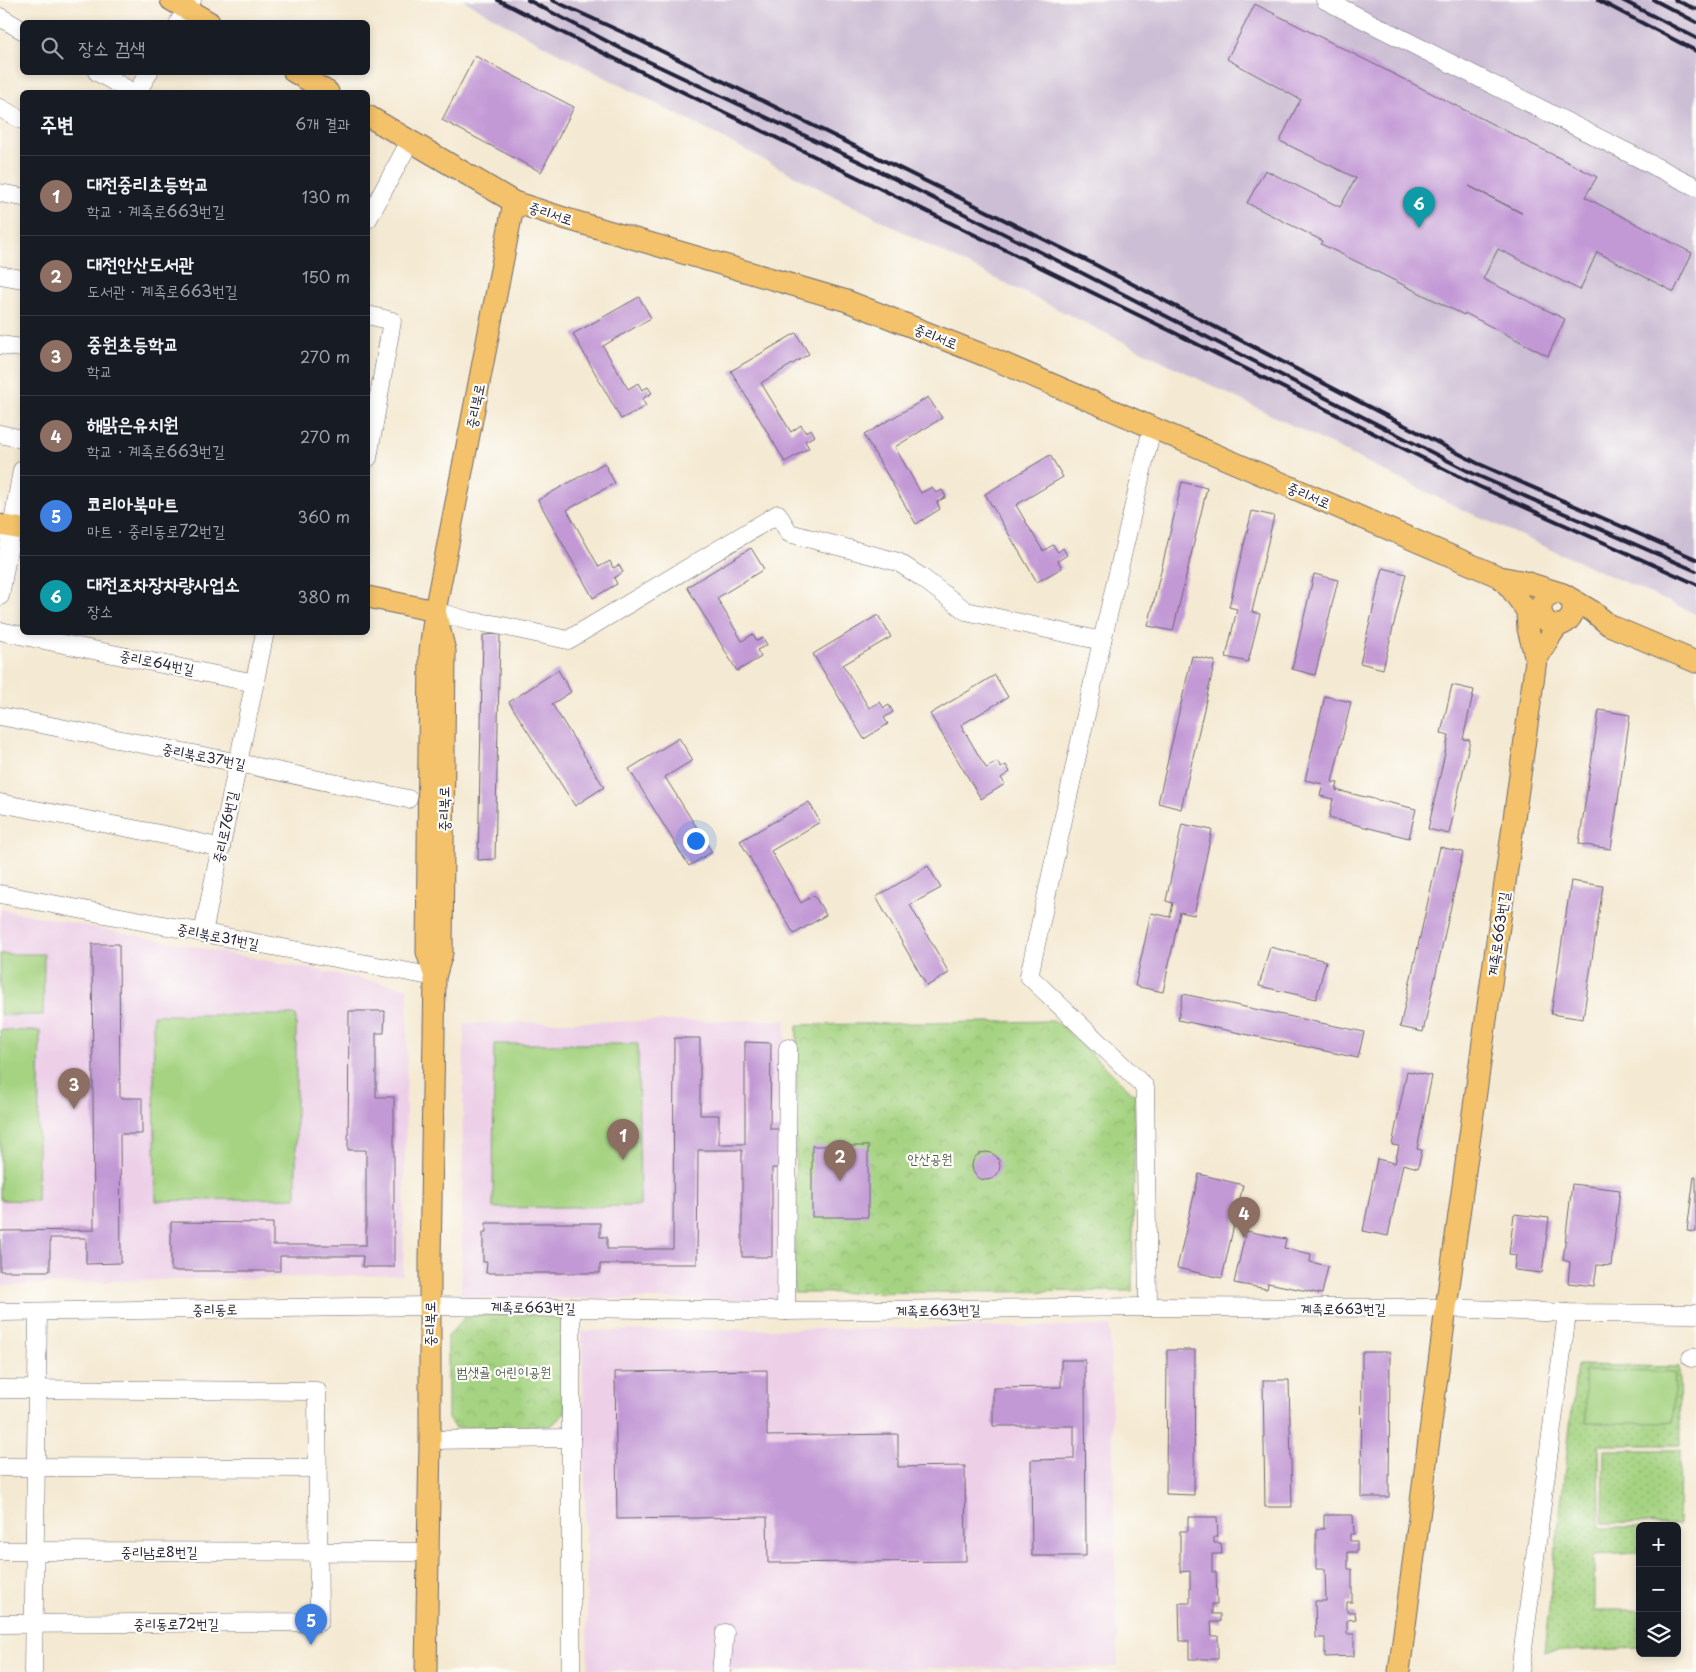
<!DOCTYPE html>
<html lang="ko">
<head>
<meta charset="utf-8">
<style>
	body { margin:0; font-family:"Playpen Sans","Poor Story",sans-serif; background:#242831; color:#f1f3f6 }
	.controls { position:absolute; right:15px; bottom:15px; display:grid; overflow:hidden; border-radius:8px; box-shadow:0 2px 8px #0003 }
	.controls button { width:45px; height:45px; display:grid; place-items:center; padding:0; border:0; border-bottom:1px solid #363941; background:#171b24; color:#f1f3f6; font:25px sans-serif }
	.you { position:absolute; left:695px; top:840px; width:18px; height:18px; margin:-12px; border:4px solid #fff; border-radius:50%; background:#1a73e8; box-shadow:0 0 0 8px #1a73e833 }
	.badge { display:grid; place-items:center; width:32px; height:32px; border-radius:50%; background:#2563eb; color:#fff; font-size:16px; font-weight:700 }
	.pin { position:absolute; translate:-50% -41px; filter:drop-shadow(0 1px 2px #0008) }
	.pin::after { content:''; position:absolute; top:26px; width:18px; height:15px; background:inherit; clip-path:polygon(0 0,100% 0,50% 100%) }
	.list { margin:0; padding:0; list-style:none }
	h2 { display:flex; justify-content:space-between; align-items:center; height:65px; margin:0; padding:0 20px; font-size:21px }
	h2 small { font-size:16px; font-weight:400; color:#9ea1a6 }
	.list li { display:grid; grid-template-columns:32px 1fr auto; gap:15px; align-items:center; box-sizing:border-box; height:80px; padding:0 20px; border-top:1px solid #363941 }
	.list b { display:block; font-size:19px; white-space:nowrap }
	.list p { margin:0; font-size:16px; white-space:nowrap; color:#9ea1a6 }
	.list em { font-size:16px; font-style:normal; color:#9ea1a6 }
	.icon { flex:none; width:28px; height:28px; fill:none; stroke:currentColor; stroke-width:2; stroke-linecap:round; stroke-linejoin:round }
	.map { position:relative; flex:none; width:1696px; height:1672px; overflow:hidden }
	.search { position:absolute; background:#171b24; box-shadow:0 2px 8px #0003; left:20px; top:20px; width:350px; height:55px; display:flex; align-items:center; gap:12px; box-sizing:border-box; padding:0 18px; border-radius:8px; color:#9ea1a6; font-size:19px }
	.panel { position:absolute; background:#171b24; box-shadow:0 2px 8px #0003; left:20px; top:90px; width:350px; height:545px; border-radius:8px }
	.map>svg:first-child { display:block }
</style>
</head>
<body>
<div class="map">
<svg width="1696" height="1672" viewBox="0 0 1696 1672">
	<defs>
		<pattern id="grass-dots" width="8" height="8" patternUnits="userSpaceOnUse" patternTransform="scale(1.25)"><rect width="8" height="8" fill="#a5d381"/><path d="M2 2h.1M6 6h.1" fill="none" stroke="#8eb570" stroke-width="1.8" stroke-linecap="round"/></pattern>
		<pattern id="park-crowns" width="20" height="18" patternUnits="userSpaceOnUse" patternTransform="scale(1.25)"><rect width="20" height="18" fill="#a5d381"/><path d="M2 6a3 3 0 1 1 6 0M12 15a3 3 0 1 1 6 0" fill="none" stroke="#8eb570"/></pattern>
	</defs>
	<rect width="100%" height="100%" fill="#fdfcf7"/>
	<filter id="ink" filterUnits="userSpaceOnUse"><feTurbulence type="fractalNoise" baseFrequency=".02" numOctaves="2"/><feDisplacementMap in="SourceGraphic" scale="10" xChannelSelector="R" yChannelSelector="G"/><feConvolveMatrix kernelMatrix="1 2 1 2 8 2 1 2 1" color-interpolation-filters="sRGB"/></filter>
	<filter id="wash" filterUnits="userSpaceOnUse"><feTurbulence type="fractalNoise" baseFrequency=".0096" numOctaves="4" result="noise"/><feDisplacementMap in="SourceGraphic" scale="20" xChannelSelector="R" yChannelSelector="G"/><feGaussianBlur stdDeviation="1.12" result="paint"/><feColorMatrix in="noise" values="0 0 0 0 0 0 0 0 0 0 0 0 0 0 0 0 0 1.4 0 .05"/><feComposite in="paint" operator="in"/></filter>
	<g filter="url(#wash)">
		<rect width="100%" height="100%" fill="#f4e9d2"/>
		<g fill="#edd0e8">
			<polygon points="0,909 408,988 403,1275 154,1280 0,1286"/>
			<polygon points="786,1020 781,1300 461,1298 464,1023"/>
			<polygon points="1110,1326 1118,1667 588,1671 582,1331"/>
		</g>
		<polygon fill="#ccbed4" points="463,0 1696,0 1696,614 1461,509 938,250 541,44"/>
		<g fill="url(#grass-dots)" stroke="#647a5e">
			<polygon points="1577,1365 1679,1367 1680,1445 1599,1445 1600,1528 1640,1528 1640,1553 1594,1555 1594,1610 1640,1610 1640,1648 1544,1652"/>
			<polygon points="1604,1450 1680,1450 1679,1524 1603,1523"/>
		</g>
		<g fill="url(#park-crowns)" stroke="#647a5e">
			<polygon points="1056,1021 1135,1095 1132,1291 794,1293 797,1025"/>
			<polygon points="467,1315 566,1315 565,1413 551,1426 455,1428 448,1419 448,1336"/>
		</g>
		<g fill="#a5d381" stroke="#647a5e">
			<polygon points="0,954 44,954 43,1015 0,1015"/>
			<polygon points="153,1015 296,1015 296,1198 156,1201"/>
			<polygon points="0,1030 40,1031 37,1201 0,1200"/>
			<polygon points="494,1044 638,1044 640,1206 493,1208"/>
			<polygon points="1585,1371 1675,1372 1673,1423 1586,1423"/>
		</g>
		<g id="blocks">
			<g fill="#c299d5" fill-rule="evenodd">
				<path d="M1255,4L1597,177L1585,197L1692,253L1674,292L1597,252L1580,290L1498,249L1483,279L1565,319L1548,356L1465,313L1464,315L1321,244L1323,241L1247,203L1265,170L1340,207L1356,178L1280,141L1297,106L1301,100L1227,59ZM1469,186L1522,213H1521Z"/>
				<polygon points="475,56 574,107 541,172 442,120"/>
				<polygon points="639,297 651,318 603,346 628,389 638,383 642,390 648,387 652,393 642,399 646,406 621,419 573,334"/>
				<polygon points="796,333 809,354 761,383 791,432 801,425 805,432 811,429 815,436 805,441 809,448 785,462 731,371"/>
				<polygon points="928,397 942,418 895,447 921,493 932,487 936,493 942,490 946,497 937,502 940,509 916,524 864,435"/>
				<polygon points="1050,455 1063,477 1016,505 1043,551 1053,545 1058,552 1063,548 1067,555 1058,561 1062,568 1037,582 985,494"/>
				<polygon points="604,463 615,483 567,510 599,567 610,561 613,568 619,565 623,572 614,578 617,584 593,598 538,500"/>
				<polygon points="1182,482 1207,488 1173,631 1148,626"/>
				<polygon points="1252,511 1274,516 1252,612 1260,614 1248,662 1226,657 1237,609 1229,607"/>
				<polygon points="751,548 764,569 717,598 742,641 753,634 757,641 763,638 767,645 757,650 761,657 737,671 687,587"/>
				<polygon points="1383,568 1406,574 1383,669 1360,663"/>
				<polygon points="1314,574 1338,580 1315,675 1292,669"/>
				<polygon points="878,615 891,637 843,665 869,708 880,702 884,708 889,705 893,712 884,718 888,724 864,739 813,654"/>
				<polygon points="500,634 495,859 478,860 483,635"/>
				<polygon points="1192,656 1215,661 1181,809 1158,803"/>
				<polygon points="558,670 571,692 552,704 604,787 575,806 509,702"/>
				<polygon points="995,675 1008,697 961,725 986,768 997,762 1001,768 1006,765 1010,772 1001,778 1005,784 981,799 930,714"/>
				<polygon points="1452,685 1474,690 1463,739 1470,740 1449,834 1428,829 1449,735 1441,733"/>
				<polygon points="1325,696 1351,702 1332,782 1338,783 1336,790 1416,809 1409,838 1329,818 1333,799 1320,796 1323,784 1305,780"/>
				<polygon points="1599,710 1630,715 1611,849 1579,844"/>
				<polygon points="679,738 693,760 665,777 712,852 689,866 629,769"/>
				<polygon points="809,802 820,822 771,851 801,903 814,895 826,915 794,934 740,841"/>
				<polygon points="1182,824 1212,830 1194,915 1180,912 1163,992 1135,986 1151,913 1170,917 1173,903 1166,901"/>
				<polygon points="1440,847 1463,852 1423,1032 1400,1027"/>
				<polygon points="928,866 941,888 910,905 949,973 927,986 876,897"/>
				<polygon points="1571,881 1603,886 1583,1019 1551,1014"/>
				<polygon points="92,944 119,944 120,1098 142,1098 142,1134 120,1134 121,1263 86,1264 86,1238 50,1238 50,1271 0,1271 0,1231 94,1230"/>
				<polygon points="1270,947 1326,961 1316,999 1259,986"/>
				<polygon points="1183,994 1364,1032 1358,1058 1178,1020"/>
				<polygon points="349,1011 385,1011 384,1033 376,1033 376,1097 394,1097 394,1267 362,1267 363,1256 280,1256 280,1271 171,1271 171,1222 273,1223 273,1245 366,1245 366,1150 348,1150"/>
				<polygon points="674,1038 700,1038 700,1115 719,1115 719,1144 745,1144 745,1042 771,1043 770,1129 783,1129 783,1168 772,1168 772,1257 742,1257 742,1150 698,1150 697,1264 600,1264 600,1273 486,1273 487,1262 483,1262 483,1232 486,1232 486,1223 600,1223 600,1237 607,1237 607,1249 673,1249"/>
				<polygon points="1407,1071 1432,1076 1417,1149 1422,1150 1418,1168 1403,1164 1388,1236 1363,1231 1377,1159 1395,1163 1399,1146 1392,1145"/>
				<rect x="812" y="1146" width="56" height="71"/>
				<circle cx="986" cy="1166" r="14"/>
				<polygon points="1199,1174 1243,1185 1222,1278 1177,1268"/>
				<polygon points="1694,1177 1696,1177 1696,1232 1687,1231"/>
				<polygon points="1572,1184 1620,1190 1611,1266 1597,1265 1594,1286 1568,1283 1570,1262 1563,1260"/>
				<polygon points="1514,1214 1549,1218 1542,1273 1514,1270 1516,1255 1509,1254"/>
				<polygon points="1246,1231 1286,1239 1284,1248 1311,1254 1310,1262 1328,1266 1322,1294 1268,1283 1267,1289 1234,1283"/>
				<polygon points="1167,1350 1195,1350 1194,1495 1166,1494"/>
				<polygon points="1362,1352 1390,1352 1389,1497 1361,1497"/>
				<polygon points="1061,1360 1085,1360 1086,1556 1032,1556 1031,1460 1074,1459 1074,1426 993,1426 993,1388 1061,1387"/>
				<polygon points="767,1370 767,1436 898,1434 898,1467 965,1466 966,1561 768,1563 767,1517 617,1519 615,1372"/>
				<polygon points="1263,1380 1289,1380 1292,1507 1265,1507"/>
				<polygon points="1324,1515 1353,1515 1354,1534 1350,1534 1350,1541 1357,1541 1357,1552 1348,1552 1348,1569 1352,1569 1352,1602 1347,1602 1347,1612 1355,1612 1356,1619 1347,1620 1347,1634 1354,1634 1354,1656 1325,1657 1325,1638 1316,1638 1315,1601 1326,1601 1325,1569 1316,1569 1316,1529 1324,1529"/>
				<polygon points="1188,1517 1217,1517 1218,1537 1214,1537 1214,1543 1221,1543 1222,1554 1212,1554 1212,1572 1216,1572 1217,1604 1212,1604 1212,1614 1220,1614 1220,1622 1211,1622 1212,1636 1218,1636 1218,1659 1189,1659 1189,1641 1180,1641 1179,1603 1190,1603 1190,1571 1180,1572 1180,1531 1188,1531"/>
			</g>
		</g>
	</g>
	<g filter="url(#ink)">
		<use href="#blocks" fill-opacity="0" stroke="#6c6870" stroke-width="1"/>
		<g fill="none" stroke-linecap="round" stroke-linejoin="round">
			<defs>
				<g id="minor">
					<polyline points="1325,0 1696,187"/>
					<polyline points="0,17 22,30"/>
					<polyline points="179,22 192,0"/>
					<polyline points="97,72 132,92"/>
					<polyline points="137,92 149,72"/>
					<polyline points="0,108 22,120"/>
					<polyline points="0,193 22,197"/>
					<polyline points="368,219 410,141"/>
					<polyline points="0,275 22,279"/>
					<polyline points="368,315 392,321 368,458"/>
					<polyline points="0,345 22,348"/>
					<polyline points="0,434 22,439"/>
					<polyline points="0,596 22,470"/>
					<polyline points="435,611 469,621 498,625 568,640 778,514 789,533 898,562 921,577 966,611 1102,641"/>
					<polyline points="0,631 255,683"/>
					<polyline points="0,716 239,763 408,799"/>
					<polyline points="0,803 175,837 221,848"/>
					<polyline points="0,894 435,977"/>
					<polyline points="203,933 265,632"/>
					<polyline points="1148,1307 1145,1087 1029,976 1102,641 1152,428"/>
					<polyline points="786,1311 788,1048"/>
					<polyline points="0,1312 429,1306 786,1311 1148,1307 1446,1308 1567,1313 1696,1314"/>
					<polyline points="1691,1358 1696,1358"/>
					<polyline points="0,1389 317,1391 319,1622 0,1624"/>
					<polyline points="430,1440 571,1438"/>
					<polyline points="0,1467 318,1468"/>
					<polyline points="0,1551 429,1552"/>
					<polyline points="33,1672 38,1312"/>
					<polyline points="571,1672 571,1307"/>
					<polyline points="721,1672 725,1633"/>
					<polyline points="1520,1672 1567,1313"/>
				</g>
				<g id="major">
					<polyline points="171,0 209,22"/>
					<polyline points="294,72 328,92"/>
					<polyline points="368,116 514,202 567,219 847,301 986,356 1500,577 1525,582 1563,594 1592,611 1609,625 1696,662"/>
					<polyline points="0,525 22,529"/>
					<polyline points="1500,577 1511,589 1527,611 1528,629 1536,660"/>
					<circle cx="1557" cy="609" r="16"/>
					<polyline points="368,597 435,611"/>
					<polyline points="435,977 427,952 430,651 435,611 514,202"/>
					<polyline points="426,1672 430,1440 430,1261 435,977 442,953 445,651 435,611"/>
					<path d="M1399,1672L1446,1308L1536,660C1544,648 1548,637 1558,626"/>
				</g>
			</defs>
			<use href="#minor" stroke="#6c6870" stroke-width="19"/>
			<use href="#major" stroke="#6c6870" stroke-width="23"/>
			<use href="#minor" stroke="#fff" stroke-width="18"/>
			<use href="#major" stroke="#f3c26a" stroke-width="21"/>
			<g stroke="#22223b" stroke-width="4">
				<polyline points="498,0 589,46 1177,334 1478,486 1696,584"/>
				<polyline points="528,0 620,48 873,168 1080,272 1474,474 1696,571"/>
				<polyline points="552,0 633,37 1092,263 1477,463 1696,559"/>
				<polyline points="1598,0 1696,51"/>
				<polyline points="1622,0 1696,38"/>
				<polyline points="1654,0 1696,22"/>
				<polyline points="1675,0 1696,9"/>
			</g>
		</g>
	</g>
	<g text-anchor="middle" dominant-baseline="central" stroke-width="4.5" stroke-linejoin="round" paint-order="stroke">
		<g font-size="14" fill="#22223b" stroke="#fdfcf7">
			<text transform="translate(551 213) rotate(18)">중리서로</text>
			<text transform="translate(936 336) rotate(22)">중리서로</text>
			<text transform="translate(475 406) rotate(-79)">중리북로</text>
			<text transform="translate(1309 495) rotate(23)">중리서로</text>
			<text transform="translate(157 662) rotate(11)">중리로64번길</text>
			<text transform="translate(204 756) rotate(11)">중리북로37번길</text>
			<text transform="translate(443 809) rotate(-90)">중리북로</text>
			<text transform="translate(225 827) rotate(-78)">중리로76번길</text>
			<text transform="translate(1498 934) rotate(-82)">계족로663번길</text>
			<text transform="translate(218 936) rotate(11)">중리북로31번길</text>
			<text transform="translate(533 1307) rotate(1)">계족로663번길</text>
			<text x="1343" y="1308">계족로663번길</text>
			<text transform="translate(215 1309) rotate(-1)">중리동로</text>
			<text transform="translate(938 1310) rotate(-1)">계족로663번길</text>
			<text transform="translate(429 1324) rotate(-90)">중리북로</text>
			<text x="159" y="1551">중리남로8번길</text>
			<text x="176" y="1623">중리동로72번길</text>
		</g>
		<g font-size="14" fill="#506054" stroke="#fdfcf7">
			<text x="930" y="1158">안산공원</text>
			<text x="504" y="1371">범샛골 어린이공원</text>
		</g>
	</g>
</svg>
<div class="controls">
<button>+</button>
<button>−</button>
<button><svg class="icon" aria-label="layers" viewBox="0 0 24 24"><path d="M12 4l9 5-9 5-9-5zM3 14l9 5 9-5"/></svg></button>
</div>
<div class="you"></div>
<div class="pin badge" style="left:623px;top:1160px;background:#8d6e63">1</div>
<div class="pin badge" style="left:840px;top:1181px;background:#8d6e63">2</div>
<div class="pin badge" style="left:74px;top:1109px;background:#8d6e63">3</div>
<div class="pin badge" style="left:1244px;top:1238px;background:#8d6e63">4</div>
<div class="pin badge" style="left:311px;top:1645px;background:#3f7fe0">5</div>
<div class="pin badge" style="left:1419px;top:228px;background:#0f9aa8">6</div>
<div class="search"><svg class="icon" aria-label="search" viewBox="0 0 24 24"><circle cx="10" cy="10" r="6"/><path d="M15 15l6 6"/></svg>장소 검색</div>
<section class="panel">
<h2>주변<small>6개 결과</small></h2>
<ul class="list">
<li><span class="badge" style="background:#8d6e63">1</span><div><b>대전중리초등학교</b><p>학교 · 계족로663번길</p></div><em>130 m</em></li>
<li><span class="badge" style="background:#8d6e63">2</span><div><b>대전안산도서관</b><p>도서관 · 계족로663번길</p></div><em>150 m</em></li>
<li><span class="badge" style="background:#8d6e63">3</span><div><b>중원초등학교</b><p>학교</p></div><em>270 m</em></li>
<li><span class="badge" style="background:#8d6e63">4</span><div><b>해맑은유치원</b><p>학교 · 계족로663번길</p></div><em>270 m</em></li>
<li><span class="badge" style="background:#3f7fe0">5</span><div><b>코리아북마트</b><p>마트 · 중리동로72번길</p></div><em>360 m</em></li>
<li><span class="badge" style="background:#0f9aa8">6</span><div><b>대전조차장차량사업소</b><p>장소</p></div><em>380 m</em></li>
</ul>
</section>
</div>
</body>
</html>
